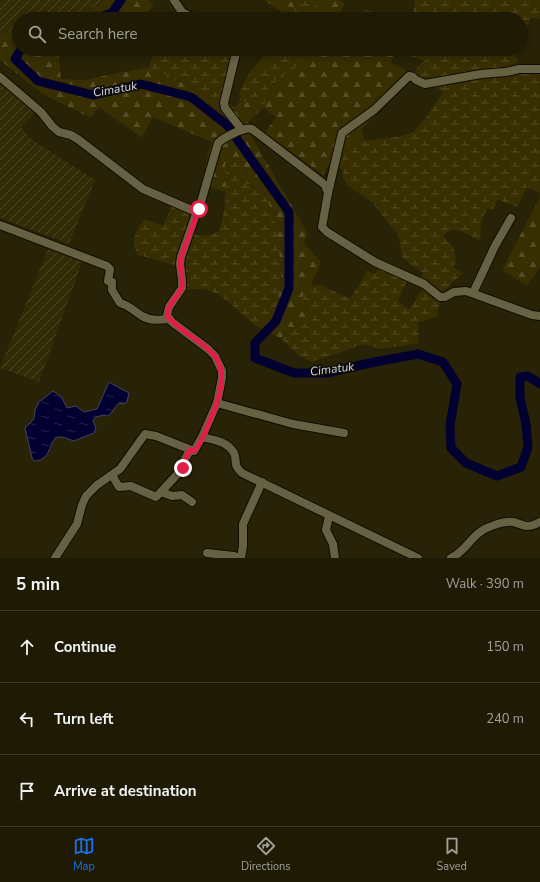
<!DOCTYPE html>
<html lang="en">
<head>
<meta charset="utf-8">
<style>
	body { margin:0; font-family:"Nunito Sans",sans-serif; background:#26230e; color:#f1f3f6 }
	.stop { position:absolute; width:12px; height:12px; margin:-9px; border:3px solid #e11d48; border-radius:50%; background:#fff }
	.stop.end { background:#e11d48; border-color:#fff; box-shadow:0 1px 4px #0008 }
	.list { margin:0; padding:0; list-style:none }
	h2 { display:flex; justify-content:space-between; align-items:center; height:52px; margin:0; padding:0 16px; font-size:17px }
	h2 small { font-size:13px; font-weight:400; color:#a1a19a }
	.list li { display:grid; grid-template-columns:26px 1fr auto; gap:12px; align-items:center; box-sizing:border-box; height:72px; padding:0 16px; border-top:1px solid #3c3826 }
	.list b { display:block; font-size:15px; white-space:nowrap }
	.list em { font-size:13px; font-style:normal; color:#a1a19a }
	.icon { flex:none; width:22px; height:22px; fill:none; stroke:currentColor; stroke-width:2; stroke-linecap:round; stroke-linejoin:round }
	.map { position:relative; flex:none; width:540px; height:558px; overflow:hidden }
	.search { position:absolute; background:#1e1a04; box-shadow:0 2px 6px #0003; left:12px; right:12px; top:12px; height:44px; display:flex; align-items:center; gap:10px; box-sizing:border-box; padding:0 14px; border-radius:22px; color:#a1a19a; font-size:15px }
	.sheet { height:268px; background:#1e1a04 }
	nav { display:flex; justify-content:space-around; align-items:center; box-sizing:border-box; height:56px; border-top:1px solid #3c3826; background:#1e1a04; font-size:11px; color:#a1a19a }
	nav a { display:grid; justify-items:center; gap:2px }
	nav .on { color:#1a73e8 }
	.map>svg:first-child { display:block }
</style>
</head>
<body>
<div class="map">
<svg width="540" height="558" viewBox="0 0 540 558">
	<defs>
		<pattern id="industrial-furrows" width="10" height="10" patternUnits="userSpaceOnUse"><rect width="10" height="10" fill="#322b05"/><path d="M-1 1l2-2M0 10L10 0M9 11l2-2" fill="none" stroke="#504928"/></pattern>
		<pattern id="forest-firs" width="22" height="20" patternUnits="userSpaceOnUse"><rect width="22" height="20" fill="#372e01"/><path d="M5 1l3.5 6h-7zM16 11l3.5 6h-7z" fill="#544c25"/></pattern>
		<pattern id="wetland-marsh" width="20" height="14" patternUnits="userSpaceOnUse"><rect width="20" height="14" fill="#372e01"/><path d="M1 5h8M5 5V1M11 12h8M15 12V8" fill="none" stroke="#544c25"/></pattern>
		<pattern id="water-ripples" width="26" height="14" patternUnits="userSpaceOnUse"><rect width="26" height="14" fill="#020030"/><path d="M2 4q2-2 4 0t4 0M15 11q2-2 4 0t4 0" fill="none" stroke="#27254d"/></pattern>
	</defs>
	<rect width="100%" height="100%" fill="#282206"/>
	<g fill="url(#industrial-furrows)">
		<polygon points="0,0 104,0 101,4 83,11 52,16 42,19 19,19 19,27 0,35"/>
		<polygon points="0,79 38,110 21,127 31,139 95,180 69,244 0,218"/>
		<polygon points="48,249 82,262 39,382 0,368"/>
	</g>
	<g fill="url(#forest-firs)">
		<path d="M104,0H149L154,5L141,19H136L127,13L120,19H42C57,14 95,14 104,0Z"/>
		<polygon points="264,0 298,0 295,7 293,19 280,19 281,11"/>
		<polygon points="317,0 338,0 345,3 337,19 309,19"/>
		<polygon points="365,9 394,19 358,19"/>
		<polygon points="19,27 19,49 58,49 61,79 83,80 149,67 235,107 240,101 254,104 270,90 274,83 284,73 295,68 306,58 308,49 428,49 425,61 395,51 391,63 413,74 362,129 365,140 360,141 342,165 342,169 329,164 323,175 265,133 276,117 263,108 245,125 308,234 303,242 321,262 311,285 305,286 317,314 280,338 254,325 272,311 281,277 277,234 272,213 254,186 241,181 239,177 239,166 227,186 226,192 201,185 211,142 153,117 142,138 99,107 91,118 44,95 0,60 0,35"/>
		<path d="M270,49H282C273,60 262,69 249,73Z"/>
		<polygon points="540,197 540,268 527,286 502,270"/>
	</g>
	<g fill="url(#wetland-marsh)">
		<polygon points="298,0 317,0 309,19 293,19 295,7"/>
		<path d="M415,0H540V19L532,18L529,20V24L526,26H521V19H415C412,13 414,6 415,0Z"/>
		<polygon points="154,49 236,49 221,101 149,67"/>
		<path d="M282,49H308C304,69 288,68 275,82C269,88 266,99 263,108L254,104L240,101C238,91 245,81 249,73C262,69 273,60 282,49Z"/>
		<path d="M428,49H513L518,62L508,67L509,74L540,70V193L527,187L517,207L499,200H497L493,210L487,209C484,214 482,220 481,226C480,231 482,235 479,240C469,235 451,223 444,236C445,241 449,241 452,246C457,253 455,260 454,268L463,273L442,293L437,316L418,323L419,343L381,349L364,344L312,362L298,355L280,338L316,314L302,304L305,286L321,285L350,299L367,271L375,274L381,265L408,278L398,301L410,309L427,282L421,278L423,273L409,263L402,257L399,239L397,233L387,222L373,203L347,185L343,177L342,165L343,151L350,143L360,141L396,137L406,135L414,131L427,116L443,92L413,74L421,63L425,61Z"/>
		<path d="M229,161L238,163C240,169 238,175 241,181C253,186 259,189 267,201C279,219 285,285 276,305C272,314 262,320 254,325C242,315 226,297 211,291C203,288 195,289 186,290L183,276L178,266L139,255C129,242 136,232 144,219L163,226L172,205L194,211L188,233C200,236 208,237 219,231C226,210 227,187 225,164Z"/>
	</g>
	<path fill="url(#water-ripples)" stroke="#464460" d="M109,382L129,393L127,402L123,404L119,403C114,407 113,413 108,416L104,415L96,417L93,420L96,429L94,433L74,441C70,440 65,437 61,437C47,436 54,461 34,461L32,458L25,428L34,419L35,410L39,402L53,391L61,396L67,408L76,406L84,412L97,409Z"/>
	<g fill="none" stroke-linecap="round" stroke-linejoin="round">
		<g stroke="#020030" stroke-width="9">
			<polyline points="94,19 112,13 121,0"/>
			<polyline points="21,49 15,59 38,81 93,95 141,84 191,97 227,125 289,212 289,288 276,321 255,343 255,358 294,373 326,373 370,363 418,354 443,362 457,384 450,426 451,448 466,463 497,476 521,467 528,447 526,424 520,398 520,377 528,376 540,384"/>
		</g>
		<defs>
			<g id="minor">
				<polyline points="174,0 182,12 196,19"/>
				<polyline points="237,49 224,103 225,108 242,130"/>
				<polyline points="540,69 519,69 506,72 481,74 425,84 416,80 413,77 409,76 374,110 342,133 328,193 322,227 327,232 375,262 424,284 440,297 445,297 454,292 466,291 532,315 540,316"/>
				<path d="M0,77L41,112L52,126L59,132L71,135L79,140L143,189L194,211H197L199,209L218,143C223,138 245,126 252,129L320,181L325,185L328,193"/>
				<path d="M0,225L107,266L110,269L108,281L112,282V290L120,303C131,306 133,311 142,316C150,321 160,320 170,319"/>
				<polyline points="473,293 495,246 511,218"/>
				<polyline points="217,403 293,424 344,433"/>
				<path d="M202,437C214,440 227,441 234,453C238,462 232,464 242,473L418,558"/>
				<polyline points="112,475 119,487 131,486 156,497 161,492 172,496 182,495 192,502"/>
				<polyline points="161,492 183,468 183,463 190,450"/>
				<polyline points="329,516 326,530 333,544 335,558"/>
				<polyline points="207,553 234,556 240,558"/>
				<polyline points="55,558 77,524 82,505 86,496 97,485 120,469 145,434 156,436 194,451 202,437 217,403 222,378 222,371 215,356 208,349 172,322 167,316 169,307 182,288 182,280 180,264 181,257 197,211"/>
				<polyline points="241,558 243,546 243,524 262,482"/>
				<path d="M451,558C467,551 472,533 489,527C495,525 501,522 507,522C521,520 522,532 540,522"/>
			</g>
		</defs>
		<use href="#minor" stroke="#110b00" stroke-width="10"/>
		<use href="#minor" stroke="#676144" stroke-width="8"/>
	</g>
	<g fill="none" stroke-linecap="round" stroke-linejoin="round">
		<path stroke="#e11d48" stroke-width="5" d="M183,468V463L190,450L194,451C202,444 208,424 213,413C220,396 228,371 214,355C207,347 197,340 188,334C180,328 173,323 167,316L169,307L182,288V280L180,264L181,257L199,209"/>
	</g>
	<g text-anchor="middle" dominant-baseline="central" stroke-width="3" stroke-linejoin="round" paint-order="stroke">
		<g font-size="12" font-style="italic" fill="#d0d8ee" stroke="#0e0c03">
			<text transform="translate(115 89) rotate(-10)">Cimatuk</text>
			<text transform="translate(332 369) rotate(-7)">Cimatuk</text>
		</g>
	</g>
</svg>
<div class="stop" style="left:199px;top:209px"></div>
<div class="stop end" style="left:183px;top:468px"></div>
<div class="search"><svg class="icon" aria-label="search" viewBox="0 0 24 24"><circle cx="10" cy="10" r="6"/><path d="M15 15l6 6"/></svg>Search here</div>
</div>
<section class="sheet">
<h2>5 min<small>Walk · 390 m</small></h2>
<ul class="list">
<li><svg class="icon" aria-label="ahead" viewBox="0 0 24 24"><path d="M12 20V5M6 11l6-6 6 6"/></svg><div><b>Continue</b></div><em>150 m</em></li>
<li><svg class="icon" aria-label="left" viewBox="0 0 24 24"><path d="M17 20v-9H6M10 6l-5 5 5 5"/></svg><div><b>Turn left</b></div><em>240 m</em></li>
<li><svg class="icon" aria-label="arrive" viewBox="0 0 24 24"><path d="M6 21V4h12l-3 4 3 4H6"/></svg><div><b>Arrive at destination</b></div></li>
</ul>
</section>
<nav>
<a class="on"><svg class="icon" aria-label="map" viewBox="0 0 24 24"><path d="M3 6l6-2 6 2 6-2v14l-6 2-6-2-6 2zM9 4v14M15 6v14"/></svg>Map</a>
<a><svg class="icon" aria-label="directions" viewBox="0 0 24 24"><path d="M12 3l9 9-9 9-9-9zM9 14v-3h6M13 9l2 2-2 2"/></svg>Directions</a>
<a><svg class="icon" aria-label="saved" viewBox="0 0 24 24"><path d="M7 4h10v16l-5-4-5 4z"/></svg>Saved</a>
</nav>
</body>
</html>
